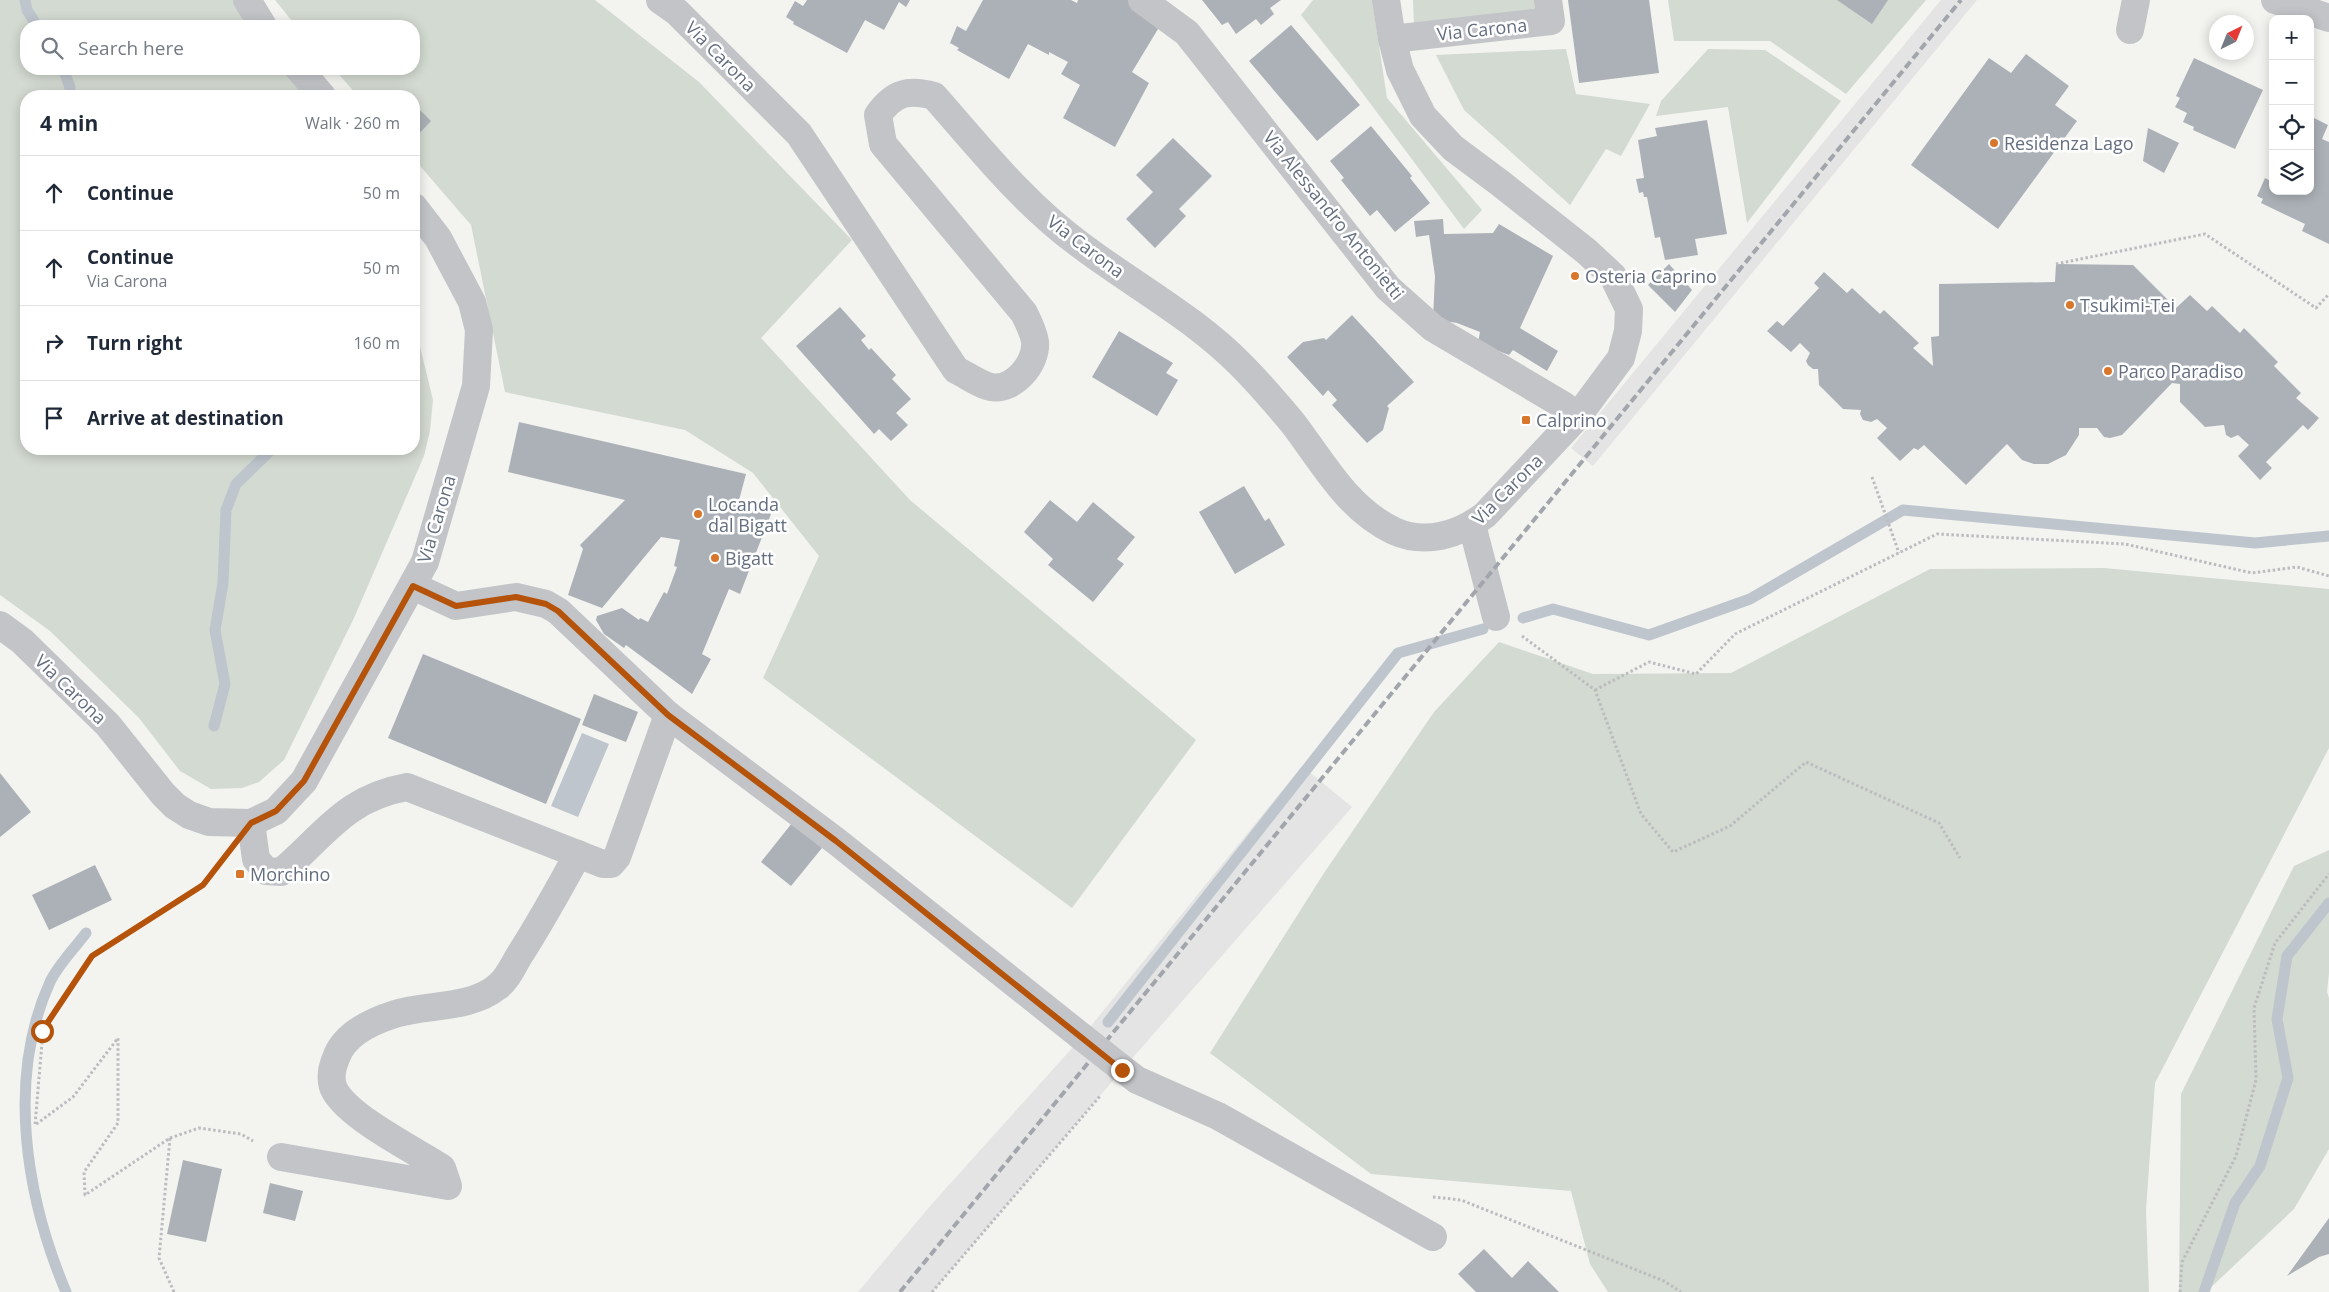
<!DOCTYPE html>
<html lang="en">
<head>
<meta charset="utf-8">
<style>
	body { margin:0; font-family:"Open Sans",sans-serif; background:#f2f2f3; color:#1f2937 }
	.controls { position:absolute; right:15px; top:15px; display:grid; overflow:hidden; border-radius:10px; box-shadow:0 2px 12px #0003 }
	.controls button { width:45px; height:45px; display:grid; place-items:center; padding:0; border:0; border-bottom:1px solid #e0e1e3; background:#fff; color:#1f2937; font:25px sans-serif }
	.compass { position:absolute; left:2209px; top:15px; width:45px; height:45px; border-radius:50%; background:#fff; box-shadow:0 2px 12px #0003; rotate:43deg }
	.stop { position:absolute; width:15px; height:15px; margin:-11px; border:4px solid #b45309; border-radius:50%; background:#fff }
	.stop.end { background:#b45309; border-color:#fff; box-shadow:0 1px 5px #0008 }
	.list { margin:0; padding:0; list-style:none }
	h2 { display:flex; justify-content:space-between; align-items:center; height:65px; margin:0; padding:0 20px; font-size:21px }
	h2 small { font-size:16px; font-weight:400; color:#747a83 }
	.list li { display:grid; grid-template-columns:32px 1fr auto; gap:15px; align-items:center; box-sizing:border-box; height:75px; padding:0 20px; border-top:1px solid #e0e1e3 }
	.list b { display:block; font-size:19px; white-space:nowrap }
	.list p { margin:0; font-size:16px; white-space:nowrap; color:#747a83 }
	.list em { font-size:16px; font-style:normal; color:#747a83 }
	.icon { flex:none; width:28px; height:28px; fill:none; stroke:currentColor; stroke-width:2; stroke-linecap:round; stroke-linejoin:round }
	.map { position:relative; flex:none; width:2329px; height:1292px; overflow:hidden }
	.search { position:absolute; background:#fff; box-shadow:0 2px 12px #0003; left:20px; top:20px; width:400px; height:55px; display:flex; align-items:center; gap:12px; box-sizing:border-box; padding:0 18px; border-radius:20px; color:#747a83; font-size:19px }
	.panel { position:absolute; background:#fff; box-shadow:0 2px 12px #0003; left:20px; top:90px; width:400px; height:365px; border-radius:20px }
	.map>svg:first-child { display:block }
</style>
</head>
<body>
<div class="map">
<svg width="2329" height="1292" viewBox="0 0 2329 1292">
	<rect width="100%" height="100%" fill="#f3f4f0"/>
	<g fill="#e3e4e3">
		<polygon points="1941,0 1977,0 1593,466 1571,448"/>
		<polygon points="1302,766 1352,807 1122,1070 932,1292 858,1292 931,1205 1082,1037"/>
	</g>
	<g fill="#d3dad1">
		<polygon points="0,0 247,0 263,26 26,26 26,69 290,69 308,96 26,96 26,449 414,449 414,322 433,400 430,431 424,456 354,618 284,760 259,782 242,788 211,789 180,771 139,718 50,631 0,595"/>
		<polygon points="275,0 595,0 699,82 852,240 761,338 910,500 1196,740 1072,908 763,678 819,556 753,473 685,430 505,392 471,225 414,159 414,96 358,96 334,69 414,69 414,26 296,26"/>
		<polygon points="1313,0 1372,0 1387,98 1482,210 1464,229 1352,79 1301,15"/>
		<polygon points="1413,0 1536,0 1539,14 1414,27"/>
		<polygon points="1668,0 1926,0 1846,94 1770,41 1674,41"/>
		<polygon points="1566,49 1576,94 1650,104 1621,156 1606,149 1570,205 1464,110 1436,55"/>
		<polygon points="1708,49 1765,50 1841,101 1747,223 1728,107 1656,116 1661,101"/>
		<polygon points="2104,568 2329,589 2329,748 2155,1083 2146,1210 2149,1292 1608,1292 1590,1264 1571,1191 1371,1174 1210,1053 1324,873 1434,712 1499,642 1593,674 1731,673 1930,569"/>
		<polygon points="2329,850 2329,973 2327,992 2329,998 2329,1149 2294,1209 2206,1292 2179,1292 2181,1094 2294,866"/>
	</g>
	<polygon fill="#bec5cc" points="582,733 609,744 578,817 551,806"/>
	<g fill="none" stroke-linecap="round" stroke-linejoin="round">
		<g stroke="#bec5cc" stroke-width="11">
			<polyline points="25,0 27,10 37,26"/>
			<polyline points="63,69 70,87 69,96"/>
			<polyline points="1523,618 1553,609 1649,635 1750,599 1903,510 2255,543 2329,536"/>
			<polyline points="214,726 225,684 215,630 223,583 226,510 236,484 272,449"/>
			<polyline points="1108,1022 1398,653 1483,629"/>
			<path d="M66,1292C26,1197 6,1079 50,982C58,965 74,949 86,933"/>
			<polyline points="2204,1292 2235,1203 2260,1166 2288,1078 2277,1019 2287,956 2329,903"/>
		</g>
	</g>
	<g fill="#acb1b7">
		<polygon points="807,0 910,0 906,7 899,2 884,30 865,20 847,53 793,24 794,22 786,17 795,1 803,6"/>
		<polygon points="983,0 1071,0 1077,3 1078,0 1130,0 1135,3 1158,29 1132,72 1149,83 1115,147 1063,118 1080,85 1061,74 1068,62 1049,52 1049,55 1028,44 1009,79 957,50 959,48 950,43 957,26 966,31"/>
		<polygon points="1202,0 1281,0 1270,8 1274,14 1261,25 1256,19 1236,34 1228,22 1222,25"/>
		<polygon points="1568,0 1649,0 1659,73 1579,83"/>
		<polygon points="1837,0 1888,0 1872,24"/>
		<polygon points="1291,25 1360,105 1317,141 1249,61"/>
		<polygon points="2026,54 2069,86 2055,105 2077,121 1998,229 1911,165 1989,58 2011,73"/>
		<polygon points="2194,58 2263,90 2235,149 2193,130 2194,127 2183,122 2187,113 2175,107 2180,98 2176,96"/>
		<polygon points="414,104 431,121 414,139"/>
		<polygon points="2310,116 2328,125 2322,139 2329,142 2329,244 2302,231 2305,224 2261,203 2263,199 2257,196 2265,178 2271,181 2273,177 2273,191 2310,191"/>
		<polygon points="1707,120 1727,234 1695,239 1698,255 1665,260 1660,237 1655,238 1647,197 1644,197 1643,192 1639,193 1636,179 1644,178 1638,140 1657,136 1655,128"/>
		<polygon points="1371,126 1412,176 1410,178 1430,203 1395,232 1377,210 1370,216 1341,180 1344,178 1330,161"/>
		<polygon points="2148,128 2179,143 2164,173 2143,161"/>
		<polygon points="1173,138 1212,176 1179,209 1186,216 1155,248 1126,219 1153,192 1136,175"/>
		<polygon points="1443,219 1444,234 1493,233 1499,224 1553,256 1520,328 1558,351 1547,371 1513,350 1509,355 1478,343 1480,332 1457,323 1433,319 1435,276 1429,235 1416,237 1414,221"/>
		<polygon points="1669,264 1692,290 1675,312 1648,285"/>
		<polygon points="2056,264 2133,265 2176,308 2190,295 2207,311 2212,306 2240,333 2244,328 2278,362 2274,366 2301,393 2296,398 2319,418 2308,430 2303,425 2266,462 2272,468 2260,480 2238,456 2249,445 2238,435 2231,438 2226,435 2224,425 2205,427 2180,402 2180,384 2172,383 2122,435 2110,438 2104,437 2097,428 2079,428 2079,435 2066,455 2048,464 2034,464 2022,460 2007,444 1966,485 1924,445 1918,450 1914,448 1900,461 1877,438 1887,428 1877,419 1871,422 1863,420 1860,414 1861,410 1843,409 1819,385 1818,369 1813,369 1808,365 1806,361 1810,353 1800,343 1791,352 1767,331 1777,321 1783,326 1819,288 1814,283 1824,272 1847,293 1852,288 1880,314 1884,310 1919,343 1913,348 1933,366 1931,337 1939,336 1939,284 2055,282"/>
		<polygon points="840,307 866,336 861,340 869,350 871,348 896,375 892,379 911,399 896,413 908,425 891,441 879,429 874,434 796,346"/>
		<polygon points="1352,315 1414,382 1387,406 1389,408 1383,430 1367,443 1332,405 1337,400 1328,390 1323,396 1287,357 1303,342 1324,338 1326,340"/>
		<polygon points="1119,331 1173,363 1166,373 1178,380 1157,416 1092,377"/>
		<polygon points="519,422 746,474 738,504 771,514 740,594 729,589 702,654 711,659 692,694 626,645 624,648 604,634 596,620 597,616 622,608 639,620 640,618 648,622 664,592 667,594 677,567 674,566 680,540 661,537 602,608 568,595 583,549 580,545 625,500 508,472"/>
		<polygon points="1244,486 1265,521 1269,518 1285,545 1235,574 1199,512"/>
		<polygon points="1050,500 1077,522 1093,502 1135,537 1117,559 1124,564 1093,602 1048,565 1053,559 1024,532"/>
		<polygon points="423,654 581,719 546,804 388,738"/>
		<polygon points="594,694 638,712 626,742 582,725"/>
		<polygon points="0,773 31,812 0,837"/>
		<polygon points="792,823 822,848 791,886 761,862"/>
		<polygon points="95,865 112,900 49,930 32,895"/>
		<polygon points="183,1160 222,1169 206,1242 167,1234"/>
		<polygon points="270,1183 303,1191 295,1221 263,1213"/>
		<polygon points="2329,1218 2329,1254 2319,1257 2287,1276"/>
		<polygon points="1484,1249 1512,1278 1528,1261 1559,1292 1476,1292 1458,1274"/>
	</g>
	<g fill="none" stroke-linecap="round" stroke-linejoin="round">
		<g stroke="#bbbcbf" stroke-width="3" stroke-dasharray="2.5 2.5" stroke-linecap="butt">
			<polyline points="2056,264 2205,234 2316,308 2329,294"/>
			<polyline points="1872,477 1899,553"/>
			<polyline points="1522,636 1595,690 1641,814 1673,852 1730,826 1806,762 1939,823 1960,858"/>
			<polyline points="1595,690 1649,662 1696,674 1735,634 1937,534 2125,544 2252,573 2297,567 2329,576"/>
			<polyline points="170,1138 199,1128 241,1134 253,1141"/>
			<polyline points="1433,1197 1461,1200 1664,1281 1681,1292"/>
			<polyline points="174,1292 159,1258 170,1138 85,1195 84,1172 118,1123 118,1038 73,1097 35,1125 43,1031 92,955 203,885 222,861"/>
			<polyline points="932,1292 1101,1095"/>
			<polyline points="2180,1292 2182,1262 2236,1156 2256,1080 2254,1008 2275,943 2329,874"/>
		</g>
		<g stroke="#c2c4c8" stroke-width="28">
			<polyline points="247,0 263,26"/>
			<path d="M660,0L677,12L799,134L956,370C965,374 982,386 991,387C1014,391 1037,363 1035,342C1034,333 1028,321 1024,313L883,144L878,115C894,92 909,89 934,96C980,148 1023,203 1079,244C1133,285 1194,317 1242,366C1259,383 1276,403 1292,422C1323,462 1346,508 1394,531C1425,545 1459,535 1485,515L1578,416L1621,358L1628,331L1629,309L1613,276L1586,251L1500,183L1453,148L1423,116L1400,70L1392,39L1386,0"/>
			<polyline points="1142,0 1187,33 1388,288 1433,328 1563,405 1578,416"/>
			<polyline points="2275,0 2329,18"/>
			<polyline points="2130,30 2136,0"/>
			<polyline points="1392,39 1551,21 1548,0"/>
			<polyline points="299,69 322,96"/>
			<polyline points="1472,525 1496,617"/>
			<polyline points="413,586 456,606 516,597 546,604 558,611 668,715 836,841 1082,1037"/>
			<polyline points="0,625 22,641 108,725 163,794 175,806 189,815 209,822 251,823 276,811 304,781 425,562 476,386 479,330 472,302 438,238 414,207"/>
			<path d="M251,823L256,859L266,871L281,872C325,835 345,798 407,787L603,864H611L617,857L668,715"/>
			<polyline points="1120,1067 1137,1080 1218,1116 1433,1237"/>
			<path d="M281,1157L448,1186L442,1168C414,1150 350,1118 335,1091C329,1081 332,1067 336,1058C344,1034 373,1021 395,1014C427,1004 470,1009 497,987C507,980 513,966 519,956C540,923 559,889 578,854"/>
		</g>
		<polyline stroke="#a2a6ac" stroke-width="4" stroke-dasharray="8 4" stroke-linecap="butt" points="900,1292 1961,0"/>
		<polyline stroke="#c2c4c8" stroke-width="28" points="1082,1037 1120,1067"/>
	</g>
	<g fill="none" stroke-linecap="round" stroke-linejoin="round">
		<polyline stroke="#b45309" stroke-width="6" points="42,1031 92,956 203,885 251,823 276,811 304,781 413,586 456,606 516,597 546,604 558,611 668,715 836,841 1122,1070"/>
	</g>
	<g fill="#d8762b" stroke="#fff" stroke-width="2">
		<circle cx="1994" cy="143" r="5"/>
		<circle cx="1575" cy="276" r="5"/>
		<circle cx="2070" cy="305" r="5"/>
		<circle cx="2108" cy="371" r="5"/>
		<rect x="1521" y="415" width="10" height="10" rx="2.5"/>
		<circle cx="698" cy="514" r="5"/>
		<circle cx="715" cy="558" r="5"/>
		<rect x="235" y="869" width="10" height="10" rx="2.5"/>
	</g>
	<g text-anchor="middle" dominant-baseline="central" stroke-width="5" stroke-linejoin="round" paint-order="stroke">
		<g font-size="18" fill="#646e7f" stroke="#fff">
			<text transform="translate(1482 29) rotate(-6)">Via Carona</text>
			<text transform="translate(721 56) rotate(45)">Via Carona</text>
			<text transform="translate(1334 215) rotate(51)">Via Alessandro Antonietti</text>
			<text transform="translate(1086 246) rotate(37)">Via Carona</text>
			<text transform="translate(1507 489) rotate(-45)">Via Carona</text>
			<text transform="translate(436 519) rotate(-73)">Via Carona</text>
			<text transform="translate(71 689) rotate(44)">Via Carona</text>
		</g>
		<g font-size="18" fill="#646e7f" stroke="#fff" text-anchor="start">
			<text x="2004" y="143">Residenza Lago</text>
			<text x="1585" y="276">Osteria Caprino</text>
			<text x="2080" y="305">Tsukimi-Tei</text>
			<text x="2118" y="371">Parco Paradiso</text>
			<text x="1536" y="420">Calprino</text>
			<text x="708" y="504">Locanda<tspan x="708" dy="21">dal Bigatt</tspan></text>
			<text x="725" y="558">Bigatt</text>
			<text x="250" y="874">Morchino</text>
		</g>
	</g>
</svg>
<div class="controls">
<button>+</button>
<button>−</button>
<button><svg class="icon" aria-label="locate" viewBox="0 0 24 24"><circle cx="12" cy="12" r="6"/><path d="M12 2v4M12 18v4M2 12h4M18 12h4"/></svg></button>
<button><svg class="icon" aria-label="layers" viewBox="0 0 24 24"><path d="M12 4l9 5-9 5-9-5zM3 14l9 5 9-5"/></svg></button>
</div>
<svg class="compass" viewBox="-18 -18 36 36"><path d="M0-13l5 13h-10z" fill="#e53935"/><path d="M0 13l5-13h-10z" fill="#747a83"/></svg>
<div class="stop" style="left:42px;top:1031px"></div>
<div class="stop end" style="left:1122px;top:1070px"></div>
<div class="search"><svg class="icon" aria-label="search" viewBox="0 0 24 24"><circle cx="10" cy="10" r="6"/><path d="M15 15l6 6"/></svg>Search here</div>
<section class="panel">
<h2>4 min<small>Walk · 260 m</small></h2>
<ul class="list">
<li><svg class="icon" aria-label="ahead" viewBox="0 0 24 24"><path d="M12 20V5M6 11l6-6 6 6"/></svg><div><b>Continue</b></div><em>50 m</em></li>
<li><svg class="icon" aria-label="ahead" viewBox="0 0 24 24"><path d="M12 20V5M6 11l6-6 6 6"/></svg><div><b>Continue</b><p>Via Carona</p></div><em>50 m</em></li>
<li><svg class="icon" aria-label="right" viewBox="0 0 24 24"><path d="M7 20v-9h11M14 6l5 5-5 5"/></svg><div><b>Turn right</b></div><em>160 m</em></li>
<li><svg class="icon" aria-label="arrive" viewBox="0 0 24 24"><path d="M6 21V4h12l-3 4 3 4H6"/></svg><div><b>Arrive at destination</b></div></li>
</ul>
</section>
</div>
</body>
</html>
